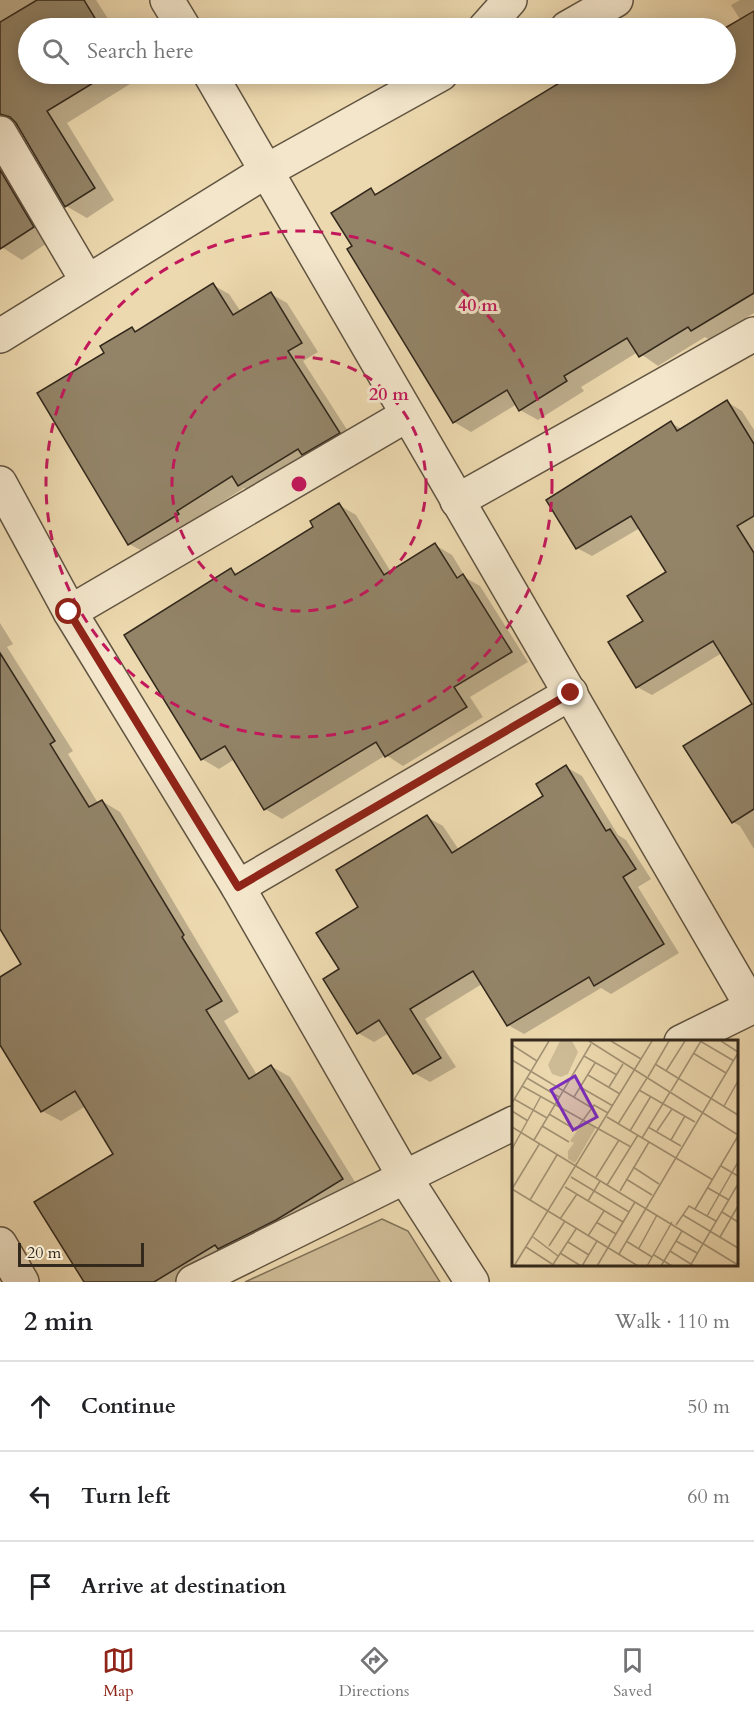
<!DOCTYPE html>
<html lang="en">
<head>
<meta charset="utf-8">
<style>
	body { margin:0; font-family:Cardo,serif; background:#f2f2f2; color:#202124 }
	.scale { position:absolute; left:18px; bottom:15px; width:126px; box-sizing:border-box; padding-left:6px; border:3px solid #32281c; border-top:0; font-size:16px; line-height:21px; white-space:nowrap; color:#32281c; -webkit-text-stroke:4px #f3e6cb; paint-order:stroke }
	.stop { position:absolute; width:18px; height:18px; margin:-14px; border:4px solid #8f2418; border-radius:50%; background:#fff }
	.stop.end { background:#8f2418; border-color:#fff; box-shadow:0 2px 6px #0008 }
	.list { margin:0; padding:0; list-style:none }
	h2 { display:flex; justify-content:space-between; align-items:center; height:78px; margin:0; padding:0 24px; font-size:26px }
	h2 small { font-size:20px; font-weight:400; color:#757577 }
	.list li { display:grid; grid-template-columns:39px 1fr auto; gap:18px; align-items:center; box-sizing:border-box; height:90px; padding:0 24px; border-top:2px solid #e0e0e0 }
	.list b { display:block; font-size:22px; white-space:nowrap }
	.list em { font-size:20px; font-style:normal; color:#757577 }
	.icon { flex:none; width:33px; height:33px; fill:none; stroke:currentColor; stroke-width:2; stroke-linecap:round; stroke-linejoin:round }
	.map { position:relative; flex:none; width:754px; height:1282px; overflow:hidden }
	.search { position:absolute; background:#fff; box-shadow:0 3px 15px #0003; left:18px; right:18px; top:18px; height:66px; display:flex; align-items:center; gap:15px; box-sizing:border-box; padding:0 21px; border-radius:33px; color:#757577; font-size:22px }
	.sheet { height:348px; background:#fff }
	nav { display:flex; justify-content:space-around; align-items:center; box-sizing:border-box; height:84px; border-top:2px solid #e0e0e0; background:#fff; font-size:16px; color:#757577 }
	nav a { display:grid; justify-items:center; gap:3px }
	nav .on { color:#8f2418 }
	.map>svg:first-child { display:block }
</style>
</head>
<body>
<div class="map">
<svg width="754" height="1282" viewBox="0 0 754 1282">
	<rect width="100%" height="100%" fill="#edd9af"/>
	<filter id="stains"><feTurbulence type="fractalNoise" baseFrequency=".00333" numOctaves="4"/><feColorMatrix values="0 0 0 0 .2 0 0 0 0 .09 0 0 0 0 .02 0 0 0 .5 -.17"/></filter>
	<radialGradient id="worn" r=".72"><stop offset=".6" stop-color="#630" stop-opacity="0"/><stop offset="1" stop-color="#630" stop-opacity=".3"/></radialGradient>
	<polygon fill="#cdbb96" stroke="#807259" stroke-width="1.5" points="382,1219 408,1231 440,1282 245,1282"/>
	<g fill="#0003">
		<polygon points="0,0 96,0 114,28 28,28 28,74 141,74 143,76 67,123 114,200 87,218 66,206 19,126 12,128 53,239 22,260 0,246"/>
		<polygon points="740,0 754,0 754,313 710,340 705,337 658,366 638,352 581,387 584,391 538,420 520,410 517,404 471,432 454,422 354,247 371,190 379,195 575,74 726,74 726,30 741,21 731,5"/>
		<polygon points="213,285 229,294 241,312 271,294 287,303 318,352 303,361 355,442 256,494 244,488 192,521 194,524 146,553 129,544 106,353 132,329 138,332"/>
		<polygon points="727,402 742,411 754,430 754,704 722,653 652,695 637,687 645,621 668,573 640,528 592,556 577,548 671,423 682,429"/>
		<polygon points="339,505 356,515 391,572 435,545 452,555 466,578 480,586 528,662 470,697 483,717 403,766 386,755 282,819 265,809 235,759 219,769 202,759 231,570 239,574 315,527"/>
		<polygon points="0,623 13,644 7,647 73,751 68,754 98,803 102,801 120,812 239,1012 224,1021 257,1075 271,1066 290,1077 360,1190 190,1282 86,1282 36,1203 115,1155 86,1106 61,1121 42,1111 0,1042 0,979 24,964 0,926"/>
		<polygon points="754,704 754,849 740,826 733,822"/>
		<polygon points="566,767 582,776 618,835 626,840 651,879 638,887 679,953 611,994 601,988 524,1034 508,1025 482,984 425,1019 456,1067 430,1082 414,1073 389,1033 374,1042 358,1033 341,969 360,907 427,817 443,826 459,850 545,797"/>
	</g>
	<g fill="#938468" stroke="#32281c" stroke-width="1.5">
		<polygon points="37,0 84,0 101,28 28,28 28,74 108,74 47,111 95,188 65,207 16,123 10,117 0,114 0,22"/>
		<polygon points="754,11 754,293 691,331 688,327 639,357 627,338 564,376 567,381 519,411 507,390 453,423 347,249 352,246 331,213 371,188 375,195 574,74 726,74 725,28"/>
		<polygon points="0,170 34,227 0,249"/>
		<polygon points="213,283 233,315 271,292 302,343 288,351 340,433 302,455 298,449 238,486 232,476 177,511 179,514 128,545 37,393 104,353 100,346 132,327 135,332"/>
		<polygon points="727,400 754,444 754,516 737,526 754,553 754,809 732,823 683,746 752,704 713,641 636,688 608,642 643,621 627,596 666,572 631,516 576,549 546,500 671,421 677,431"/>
		<polygon points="339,503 384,575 435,543 457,578 463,574 512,652 454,687 467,707 385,757 376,742 264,810 225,746 201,760 124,635 231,568 235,575 313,527 310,521"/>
		<polygon points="0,653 55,741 50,744 89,807 102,800 184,935 182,937 222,1001 206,1010 249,1079 271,1065 343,1179 276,1220 218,1249 215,1245 154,1282 84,1282 34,1202 113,1154 75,1091 41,1112 0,1045 0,977 21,964 0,929"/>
		<polygon points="566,765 606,831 610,829 636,869 623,877 664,944 594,986 589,977 507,1026 473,971 410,1009 441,1058 413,1074 379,1020 357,1034 323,979 339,969 316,933 358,907 336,870 427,815 452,853 543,796 536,784"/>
	</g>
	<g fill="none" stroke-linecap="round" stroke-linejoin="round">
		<defs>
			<g id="minor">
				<polyline points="167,0 184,28"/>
				<polyline points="485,28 510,0"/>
				<polyline points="567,28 616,0"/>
				<polyline points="210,74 752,1007"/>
				<polyline points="0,133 87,281"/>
				<polyline points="0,336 268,170 441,74"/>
				<polyline points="0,483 70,612 238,887 404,1176 472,1282"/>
				<polyline points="457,501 754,334"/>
				<polyline points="70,612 407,415"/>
				<polyline points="238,887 571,693"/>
				<polyline points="681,1042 754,1006"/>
				<polyline points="0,1244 22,1282"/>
				<polyline points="193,1282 514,1123"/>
			</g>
		</defs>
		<use href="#minor" stroke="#615441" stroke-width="36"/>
		<use href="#minor" stroke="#f3e6cb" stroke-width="33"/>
	</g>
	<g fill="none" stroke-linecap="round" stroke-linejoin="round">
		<polyline stroke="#8f2418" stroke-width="8" points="69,612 238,887 571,693"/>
	</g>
	<g fill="none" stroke="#c2185b" stroke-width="3" stroke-dasharray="10 8">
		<circle cx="299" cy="484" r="127"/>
		<circle cx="299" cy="484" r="253"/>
	</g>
	<g transform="translate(512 1040)">
		<rect width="226" height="226" fill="#edd9af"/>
		<path d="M48,1H60L66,12L56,34L49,37L40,34L36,25ZM72,81L84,87L63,123L56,119V111L62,103L58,101Z" fill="#cdbb96"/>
		<path fill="none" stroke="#a29274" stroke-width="1.5" d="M77,1L226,95M99,1L129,19M188,1L222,21M209,1L226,12M0,5L25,21M181,13L214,33M72,16L105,35M0,20L80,68M143,24L226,75M154,31L173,1M76,35L108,54M136,37L157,1M15,38L47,57M10,46L119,107M68,47L101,66M97,47L111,24M127,50L183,82M159,51L189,1M62,57L83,23M2,59L35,78M0,63L37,1M212,66L226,41M0,71L16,81M37,74L64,90L82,65L96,73M95,77L201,140M106,84L135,38M30,86L57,102M0,87L226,225M136,87L169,106M118,91L139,56M145,91L160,69M130,98L158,52M22,100L79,4M159,100L173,76M0,109L29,56M209,126L226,136M121,127L147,144M59,137L117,172M84,137L107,100M114,139L140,155M95,145L126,95M53,147L111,182M196,148L217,160M0,149L126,226M0,149L28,103M108,151L137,102M18,160L45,115M76,161L88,141M183,169L226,96M210,172L226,182M171,175L226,208M195,176L226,122M48,179L65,154M84,182L104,194M164,185L177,166L204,181M76,196L92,171M21,197L46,216M208,197L226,166M114,201L140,217M164,201L185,213M56,202L77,215M37,206L53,181M14,207L43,226M127,208L145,175M158,211L182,226M48,213L69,226M107,214L226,13M142,215L160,226M2,226L140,1M40,226L64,189M70,226L85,201M85,226L123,162M135,226L160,182M149,226L170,191M178,226L226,144"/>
		<path fill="#7b2cbf" fill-opacity="0.15" stroke="#7b2cbf" stroke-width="3" d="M63,36L85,77L61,90L39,50Z"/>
		<rect width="226" height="226" fill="none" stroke="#32281c" stroke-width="3"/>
	</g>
	<circle cx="299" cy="484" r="9" fill="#c2185b" stroke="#f3e6cb" stroke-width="3"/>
	<g font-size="18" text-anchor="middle" font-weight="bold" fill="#c2185b" stroke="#f3e6cb" stroke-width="6" stroke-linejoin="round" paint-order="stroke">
		<text x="478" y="311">40 m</text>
		<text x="389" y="400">20 m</text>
	</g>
	<rect width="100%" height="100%" filter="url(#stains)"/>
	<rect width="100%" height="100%" fill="url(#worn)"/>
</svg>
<div class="scale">20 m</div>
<div class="stop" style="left:69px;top:612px"></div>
<div class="stop end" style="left:571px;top:693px"></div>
<div class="search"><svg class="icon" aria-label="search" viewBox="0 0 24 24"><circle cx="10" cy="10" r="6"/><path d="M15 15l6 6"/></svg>Search here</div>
</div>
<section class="sheet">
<h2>2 min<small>Walk · 110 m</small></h2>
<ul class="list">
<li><svg class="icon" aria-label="ahead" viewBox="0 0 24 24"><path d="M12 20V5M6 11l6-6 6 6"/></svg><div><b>Continue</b></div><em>50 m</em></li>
<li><svg class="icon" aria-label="left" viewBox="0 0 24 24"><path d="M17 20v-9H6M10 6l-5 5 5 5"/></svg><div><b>Turn left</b></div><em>60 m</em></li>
<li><svg class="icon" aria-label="arrive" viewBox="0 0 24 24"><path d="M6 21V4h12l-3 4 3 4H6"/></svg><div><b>Arrive at destination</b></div></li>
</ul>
</section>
<nav>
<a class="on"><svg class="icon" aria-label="map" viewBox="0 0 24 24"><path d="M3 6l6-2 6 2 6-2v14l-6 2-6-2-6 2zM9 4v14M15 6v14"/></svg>Map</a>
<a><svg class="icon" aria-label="directions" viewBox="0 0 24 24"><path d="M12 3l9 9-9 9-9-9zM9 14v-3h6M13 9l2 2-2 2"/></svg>Directions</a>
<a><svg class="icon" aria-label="saved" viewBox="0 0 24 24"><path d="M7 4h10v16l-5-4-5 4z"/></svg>Saved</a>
</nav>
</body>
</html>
